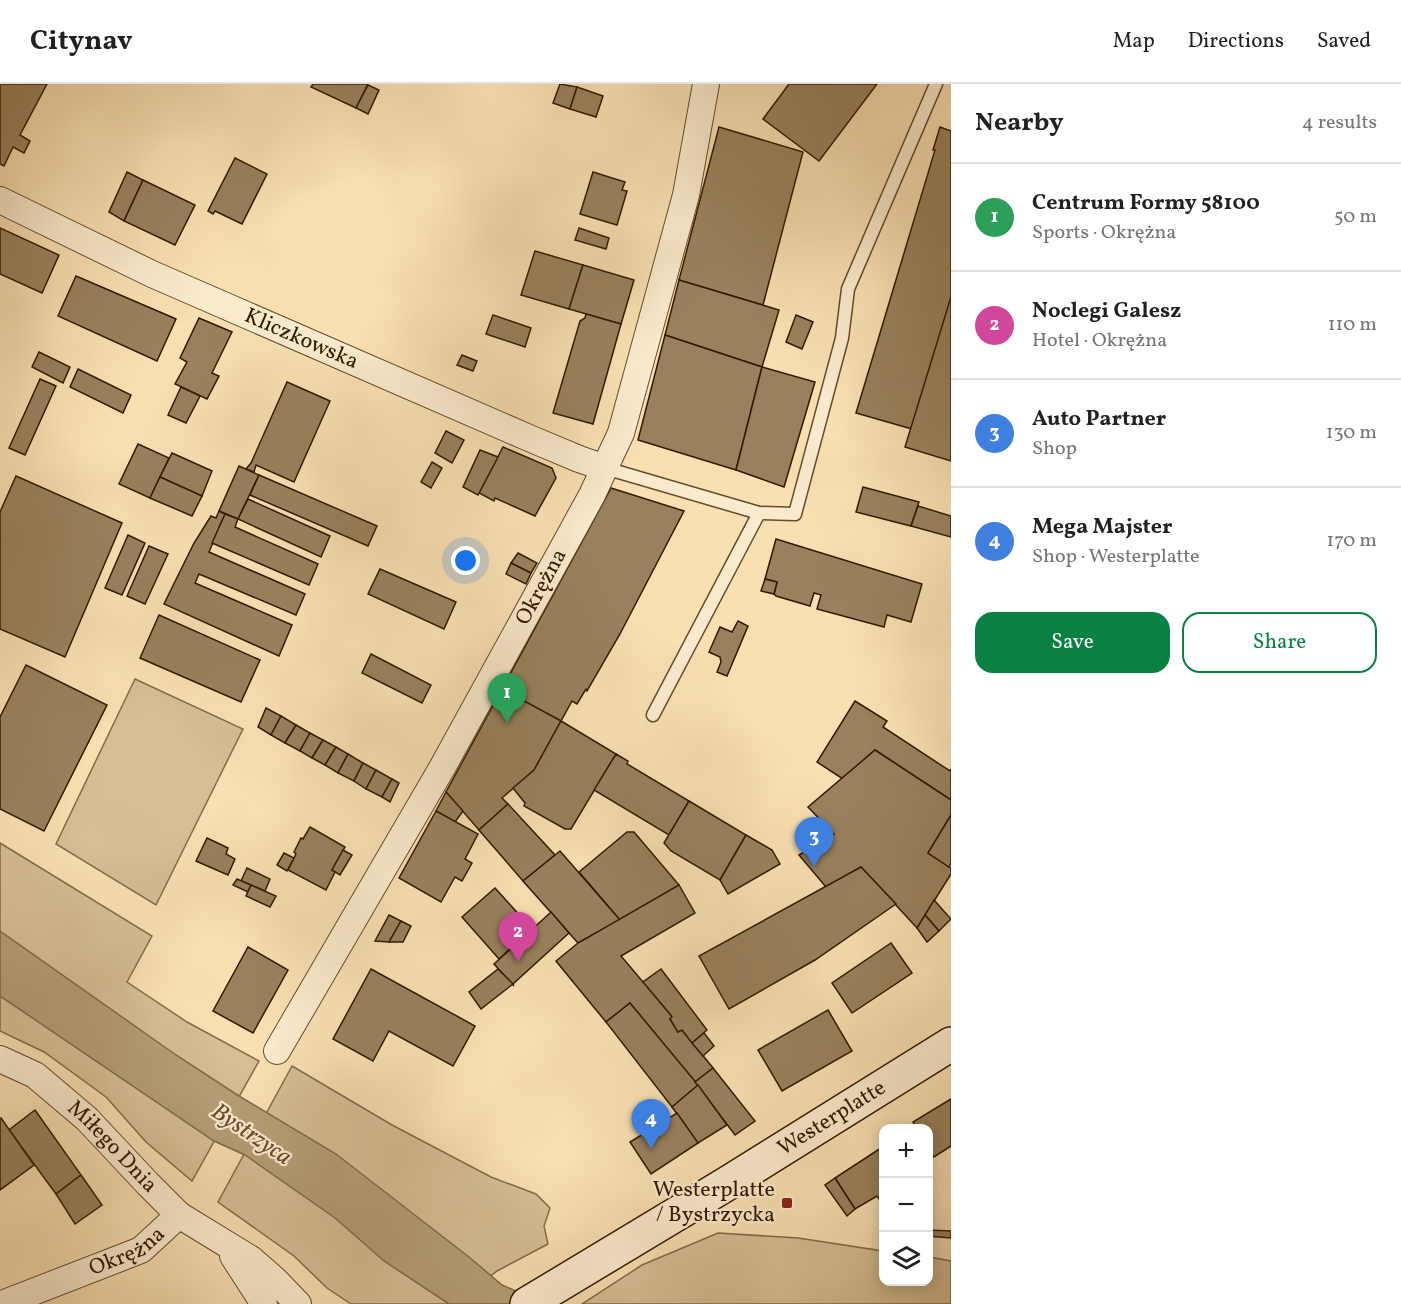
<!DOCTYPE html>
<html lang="en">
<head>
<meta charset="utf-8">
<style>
	body { margin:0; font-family:Vollkorn,serif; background:#f2f2f2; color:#202124 }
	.controls { position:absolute; right:18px; bottom:18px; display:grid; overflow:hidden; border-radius:12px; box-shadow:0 3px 15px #0003 }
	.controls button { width:54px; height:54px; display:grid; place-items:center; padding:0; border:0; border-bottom:2px solid #e0e0e0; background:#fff; color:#202124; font:30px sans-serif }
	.you { position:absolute; left:466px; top:477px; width:21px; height:21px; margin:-15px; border:4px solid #fff; border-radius:50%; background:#1a73e8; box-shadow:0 0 0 9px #1a73e833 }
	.badge { display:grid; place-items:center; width:39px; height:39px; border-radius:50%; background:#0b8043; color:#fff; font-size:20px; font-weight:700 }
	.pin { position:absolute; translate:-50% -50px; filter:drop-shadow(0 2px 3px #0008) }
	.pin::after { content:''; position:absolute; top:32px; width:21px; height:18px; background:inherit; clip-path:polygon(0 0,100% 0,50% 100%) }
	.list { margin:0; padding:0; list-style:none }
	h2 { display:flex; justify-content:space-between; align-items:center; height:78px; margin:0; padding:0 24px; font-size:26px }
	h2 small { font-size:20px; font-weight:400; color:#757577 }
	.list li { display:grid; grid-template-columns:39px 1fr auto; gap:18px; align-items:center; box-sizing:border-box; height:108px; padding:0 24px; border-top:2px solid #e0e0e0 }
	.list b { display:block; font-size:22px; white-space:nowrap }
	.list p { margin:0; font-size:20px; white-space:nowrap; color:#757577 }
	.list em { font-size:20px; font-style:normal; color:#757577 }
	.actions { display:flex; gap:12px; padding:18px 24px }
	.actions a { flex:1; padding:14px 0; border:2px solid #0b8043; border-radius:18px; text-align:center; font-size:21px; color:#0b8043 }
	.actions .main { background:#0b8043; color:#fff }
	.icon { flex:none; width:33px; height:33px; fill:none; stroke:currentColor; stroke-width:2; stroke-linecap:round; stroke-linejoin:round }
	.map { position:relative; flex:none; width:951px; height:1220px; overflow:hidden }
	header { display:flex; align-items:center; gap:36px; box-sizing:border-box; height:84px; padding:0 30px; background:#fff; border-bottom:2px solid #e0e0e0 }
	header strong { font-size:28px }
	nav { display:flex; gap:33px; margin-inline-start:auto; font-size:21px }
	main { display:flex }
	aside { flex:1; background:#fff }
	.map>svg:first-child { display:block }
</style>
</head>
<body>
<header>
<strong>Citynav</strong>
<nav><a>Map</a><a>Directions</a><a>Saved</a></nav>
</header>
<main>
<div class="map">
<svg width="951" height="1220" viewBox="0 0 951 1220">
	<rect width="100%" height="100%" fill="#f9e0b3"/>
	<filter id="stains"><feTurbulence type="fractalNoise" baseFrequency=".00333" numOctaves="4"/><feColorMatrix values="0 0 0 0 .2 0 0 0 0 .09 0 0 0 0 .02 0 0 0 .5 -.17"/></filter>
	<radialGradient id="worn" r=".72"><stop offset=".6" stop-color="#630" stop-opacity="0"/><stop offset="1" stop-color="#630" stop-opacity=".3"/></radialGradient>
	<g fill="#d7be95" stroke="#846c4a" stroke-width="1.5">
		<polygon points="135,595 243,645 156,821 56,760"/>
		<polygon points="0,759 152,852 127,898 187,938 259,977 192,1097 146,1058 106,1013 44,968 0,947"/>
		<polygon points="292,982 392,1041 491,1093 536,1110 550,1124 544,1142 548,1160 497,1187 455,1220 351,1220 327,1204 294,1172 218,1118"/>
		<polygon points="718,1149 798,1154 883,1167 884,1198 928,1198 929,1173 951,1177 951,1220 582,1220 642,1181"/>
	</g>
	<polygon fill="#b59d76" stroke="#816947" stroke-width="1.5" points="0,847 176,971 239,1012 336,1070 469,1173 502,1201 545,1220 449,1220 384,1177 335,1134 245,1071 214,1057 0,912"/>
	<g fill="#99815d" stroke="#321a00" stroke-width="1.5">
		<polygon points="0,0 47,0 20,51 30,57 24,69 13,63 4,82 0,80"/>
		<polygon points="313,0 368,0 356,24 311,3"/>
		<polygon points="560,0 577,3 570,25 553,19"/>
		<polygon points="789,0 877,0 819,77 763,35"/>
		<polygon points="368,1 379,6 368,30 356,24"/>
		<polygon points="577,3 603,12 596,33 570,25"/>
		<polygon points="719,43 803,68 763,221 679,196"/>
		<polygon points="940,43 951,47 951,213 912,345 856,329 935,66 933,66"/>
		<polygon points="235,74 267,90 242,140 215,127 213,130 208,127"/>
		<polygon points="127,88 143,96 124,137 109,128"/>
		<polygon points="593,88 625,98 622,106 627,107 617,141 580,130"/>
		<polygon points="143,96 195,121 175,161 124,137"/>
		<polygon points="0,144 59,171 42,209 0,190"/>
		<polygon points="579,144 609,154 606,165 575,156"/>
		<polygon points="535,167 583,181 569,225 521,211"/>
		<polygon points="583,181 634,196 621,240 569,225"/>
		<polygon points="76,192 176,235 157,277 58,232"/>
		<polygon points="679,196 779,226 762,283 665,251"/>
		<polygon points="951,213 951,377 905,363"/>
		<polygon points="586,230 621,240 593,340 553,329 580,237 585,234"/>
		<polygon points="493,231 531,244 525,263 486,250"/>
		<polygon points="796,231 813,238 802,265 786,258"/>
		<polygon points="199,234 232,248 212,289 219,292 207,315 175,300 187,278 180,274"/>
		<polygon points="665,251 762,283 736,386 638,356"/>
		<polygon points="39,268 70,283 63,299 32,283"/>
		<polygon points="462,271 477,277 473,287 457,281"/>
		<polygon points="762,283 815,298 784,403 736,386"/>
		<polygon points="78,285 131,311 123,329 70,303"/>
		<polygon points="40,295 56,302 25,371 9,364"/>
		<polygon points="287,298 330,317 294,398 256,381 254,388 246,385 251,379"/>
		<polygon points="181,303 200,312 186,339 168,331"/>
		<polygon points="446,347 464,356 452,379 435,369"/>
		<polygon points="138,360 169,374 150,414 119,400"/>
		<polygon points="503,363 552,384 556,394 535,432 495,414 494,417 479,409"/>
		<polygon points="480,366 498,373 478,411 463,403"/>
		<polygon points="172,369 212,387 202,412 160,393"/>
		<polygon points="432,378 442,384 431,404 421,398"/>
		<polygon points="239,382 259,391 238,435 219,427"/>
		<polygon points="259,391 377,442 368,462 250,411"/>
		<polygon points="16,392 122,439 65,573 0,545 0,428"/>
		<polygon points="160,393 202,412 192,432 150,414"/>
		<polygon points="863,403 919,418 911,442 856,428"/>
		<polygon points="611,404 684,427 620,550 587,607 586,605 577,620 572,617 561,637 502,605"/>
		<polygon points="248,415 330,452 321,473 238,435"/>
		<polygon points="918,422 951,432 951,453 911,442"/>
		<polygon points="219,427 225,430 209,468 305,510 296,531 199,490 195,499 292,541 279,572 164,520 194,459 211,432 216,434"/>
		<polygon points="225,430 238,435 235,443 318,480 309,501 212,459"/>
		<polygon points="128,451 145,459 122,511 105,504"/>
		<polygon points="776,455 922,500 911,538 887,531 884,543 817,525 821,511 814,509 810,522 776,512 774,510 777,498 765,495"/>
		<polygon points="149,462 168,470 145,520 127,512"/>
		<polygon points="518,469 537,479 531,489 511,479"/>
		<polygon points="511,479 531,489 526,500 506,490"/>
		<polygon points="380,485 456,518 444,545 368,510"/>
		<polygon points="765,495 777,498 774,510 761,507"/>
		<polygon points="159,531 260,576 241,618 140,574"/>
		<polygon points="738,537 748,542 727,592 717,588 721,578 720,573 709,568 720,543 732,548"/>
		<polygon points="371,570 431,601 422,619 362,589"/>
		<polygon points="26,581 107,621 44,747 0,725 0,633"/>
		<polygon points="502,605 561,637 534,686 502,714 508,720 479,746 446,708"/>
		<polygon points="855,617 887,637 883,643 950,687 951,685 951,716 875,666 843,695 817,678"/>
		<polygon points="266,624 281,632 271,651 258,643"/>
		<polygon points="281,632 296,641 285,659 271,651"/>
		<polygon points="561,637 616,670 571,745 565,745 524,722 525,719 513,704 534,686"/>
		<polygon points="296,641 310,649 300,667 285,659"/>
		<polygon points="310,649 323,656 312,674 300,667"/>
		<polygon points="323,656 336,663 325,681 312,674"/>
		<polygon points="336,663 348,670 338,689 325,681"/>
		<polygon points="875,666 951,716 951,731 928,769 951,784 951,790 917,844 861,783 826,803 799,771 834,750 808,723"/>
		<polygon points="348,670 363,679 354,697 338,689"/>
		<polygon points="616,670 628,677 627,680 689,717 669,751 594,706"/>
		<polygon points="363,679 376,686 366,705 354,697"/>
		<polygon points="376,686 392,695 382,713 366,705"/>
		<polygon points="392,695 399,699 390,718 382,713"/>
		<polygon points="446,708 463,727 455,738 436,727"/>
		<polygon points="689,717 746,751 720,796 671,767 664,759"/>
		<polygon points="508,720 555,771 523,797 479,746"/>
		<polygon points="436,727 478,750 465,775 472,779 462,797 455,793 441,818 399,794"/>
		<polygon points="951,731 951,779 949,783 928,769"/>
		<polygon points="310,743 345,763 332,786 335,788 326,806 288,786 296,770 294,768 301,754 303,755"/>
		<polygon points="627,748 634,748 679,801 620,836 579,788"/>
		<polygon points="746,751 772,766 780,780 728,810 720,796"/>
		<polygon points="207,754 228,764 226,770 235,775 228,791 196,777"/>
		<polygon points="343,766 352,771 340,791 332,786"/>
		<polygon points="560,767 620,836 578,859 523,797"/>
		<polygon points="284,769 294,774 287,787 277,781"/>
		<polygon points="861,783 896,820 815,876 729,925 699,872"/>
		<polygon points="247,784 270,795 265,807 241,797"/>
		<polygon points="237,795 251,801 248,808 233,801"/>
		<polygon points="251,801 276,812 270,823 246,812"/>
		<polygon points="679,801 695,829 621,872 670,930 672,933 670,935 678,948 682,946 713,984 695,998 630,919 606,938 556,877 578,859"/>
		<polygon points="495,804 532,845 499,875 462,833"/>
		<polygon points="934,816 951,835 939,847 925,831"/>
		<polygon points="551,828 569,849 513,900 514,902 494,880"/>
		<polygon points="389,831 401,837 389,858 375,857"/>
		<polygon points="925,831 939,847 927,858 917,844"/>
		<polygon points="401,837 411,842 403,858 389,858"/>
		<polygon points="891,859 912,889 852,929 832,899"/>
		<polygon points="248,863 288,886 253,949 213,927"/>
		<polygon points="371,885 475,942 453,982 389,947 373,977 333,955"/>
		<polygon points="498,885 513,900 481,925 469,908"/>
		<polygon points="661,885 707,946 692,959 682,946 678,948 670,935 672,933 670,930 643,898"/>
		<polygon points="630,919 698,1001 672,1023 606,938"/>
		<polygon points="828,926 852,967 782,1007 758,966"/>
		<polygon points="704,949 714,962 703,972 692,959"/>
		<polygon points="713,984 755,1037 735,1051 695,998"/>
		<polygon points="698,1001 727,1041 698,1059 672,1023"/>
		<polygon points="951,1015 951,1062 934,1073 928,1064 928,1044 917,1044 913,1038"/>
		<polygon points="35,1026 81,1091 56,1110 9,1046"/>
		<polygon points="677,1029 698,1059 651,1090 630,1058"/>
		<polygon points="1,1034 34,1081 0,1106 0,1035"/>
		<polygon points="884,1062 884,1118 882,1119 877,1112 855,1125 835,1094"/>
		<polygon points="81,1091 102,1121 75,1140 56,1110"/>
		<polygon points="835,1094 855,1125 847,1132 825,1101"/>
		<polygon points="928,1146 951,1147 951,1154 928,1152"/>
	</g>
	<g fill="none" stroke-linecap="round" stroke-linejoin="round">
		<defs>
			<g id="lane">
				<polyline points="605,384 759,429 795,430 842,254 848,205 936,0"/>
				<polyline points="653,631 759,429"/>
			</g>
			<g id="street">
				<path id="s1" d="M0,116L152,190L529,354L579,375L605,384"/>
				<path id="s2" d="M277,967L442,684L592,411L621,349L686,111L706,0"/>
				<path id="s3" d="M0,975L35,991L87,1035L148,1100L179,1131L251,1175L275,1196L298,1220"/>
				<polyline points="233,1172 264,1220"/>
				<path id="s4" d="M2,1220L141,1166L179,1131"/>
			</g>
			<g id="secondary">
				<path id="s5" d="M527,1220L728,1099L951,960"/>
			</g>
		</defs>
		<use href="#lane" stroke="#644c2d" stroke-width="15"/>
		<use href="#street" stroke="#644c2d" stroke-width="28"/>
		<use href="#secondary" stroke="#321a00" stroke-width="36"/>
		<use href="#lane" stroke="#fbebce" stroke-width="12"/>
		<use href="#street" stroke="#fbebce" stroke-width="26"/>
		<use href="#secondary" stroke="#fbebce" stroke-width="33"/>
	</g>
	<rect fill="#8f2418" stroke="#fbebce" stroke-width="2" x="781" y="1113" width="12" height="12" rx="3"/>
	<g text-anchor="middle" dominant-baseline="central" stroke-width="4.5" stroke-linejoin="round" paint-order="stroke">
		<g font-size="22" fill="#321a00" stroke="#fbebce">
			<text stroke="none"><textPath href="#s1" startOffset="332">Kliczkowska</textPath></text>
			<text stroke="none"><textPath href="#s2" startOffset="534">Okrężna</textPath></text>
			<text stroke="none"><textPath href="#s5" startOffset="357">Westerplatte</textPath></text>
			<text stroke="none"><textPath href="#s3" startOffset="144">Miłego Dnia</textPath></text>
			<text stroke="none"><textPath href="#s4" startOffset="136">Okrężna</textPath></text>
		</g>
		<g font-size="22" fill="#321a00" stroke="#fbebce" text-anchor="end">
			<text x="775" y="1106">Westerplatte<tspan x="775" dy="25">/ Bystrzycka</tspan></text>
		</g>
		<g font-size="24" font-style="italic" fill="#664e2f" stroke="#fbebce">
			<text transform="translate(251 1051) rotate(34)">Bystrzyca</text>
		</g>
	</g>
	<rect width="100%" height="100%" filter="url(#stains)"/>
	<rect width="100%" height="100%" fill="url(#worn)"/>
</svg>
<div class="controls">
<button>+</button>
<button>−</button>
<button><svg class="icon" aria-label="layers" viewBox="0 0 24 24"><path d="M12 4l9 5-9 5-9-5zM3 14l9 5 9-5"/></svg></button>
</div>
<div class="you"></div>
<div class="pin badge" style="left:507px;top:639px;background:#2e9e5b">1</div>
<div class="pin badge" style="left:518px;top:878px;background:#d1479c">2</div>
<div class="pin badge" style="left:814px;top:783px;background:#3f7fe0">3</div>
<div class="pin badge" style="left:651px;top:1065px;background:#3f7fe0">4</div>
</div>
<aside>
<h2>Nearby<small>4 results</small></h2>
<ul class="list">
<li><span class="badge" style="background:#2e9e5b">1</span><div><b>Centrum Formy 58100</b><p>Sports · Okrężna</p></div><em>50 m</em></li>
<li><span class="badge" style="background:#d1479c">2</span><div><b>Noclegi Galesz</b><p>Hotel · Okrężna</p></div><em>110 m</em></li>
<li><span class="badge" style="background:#3f7fe0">3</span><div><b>Auto Partner</b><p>Shop</p></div><em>130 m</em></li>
<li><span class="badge" style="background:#3f7fe0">4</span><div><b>Mega Majster</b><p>Shop · Westerplatte</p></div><em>170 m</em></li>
</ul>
<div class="actions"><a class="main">Save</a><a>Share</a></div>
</aside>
</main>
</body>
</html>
